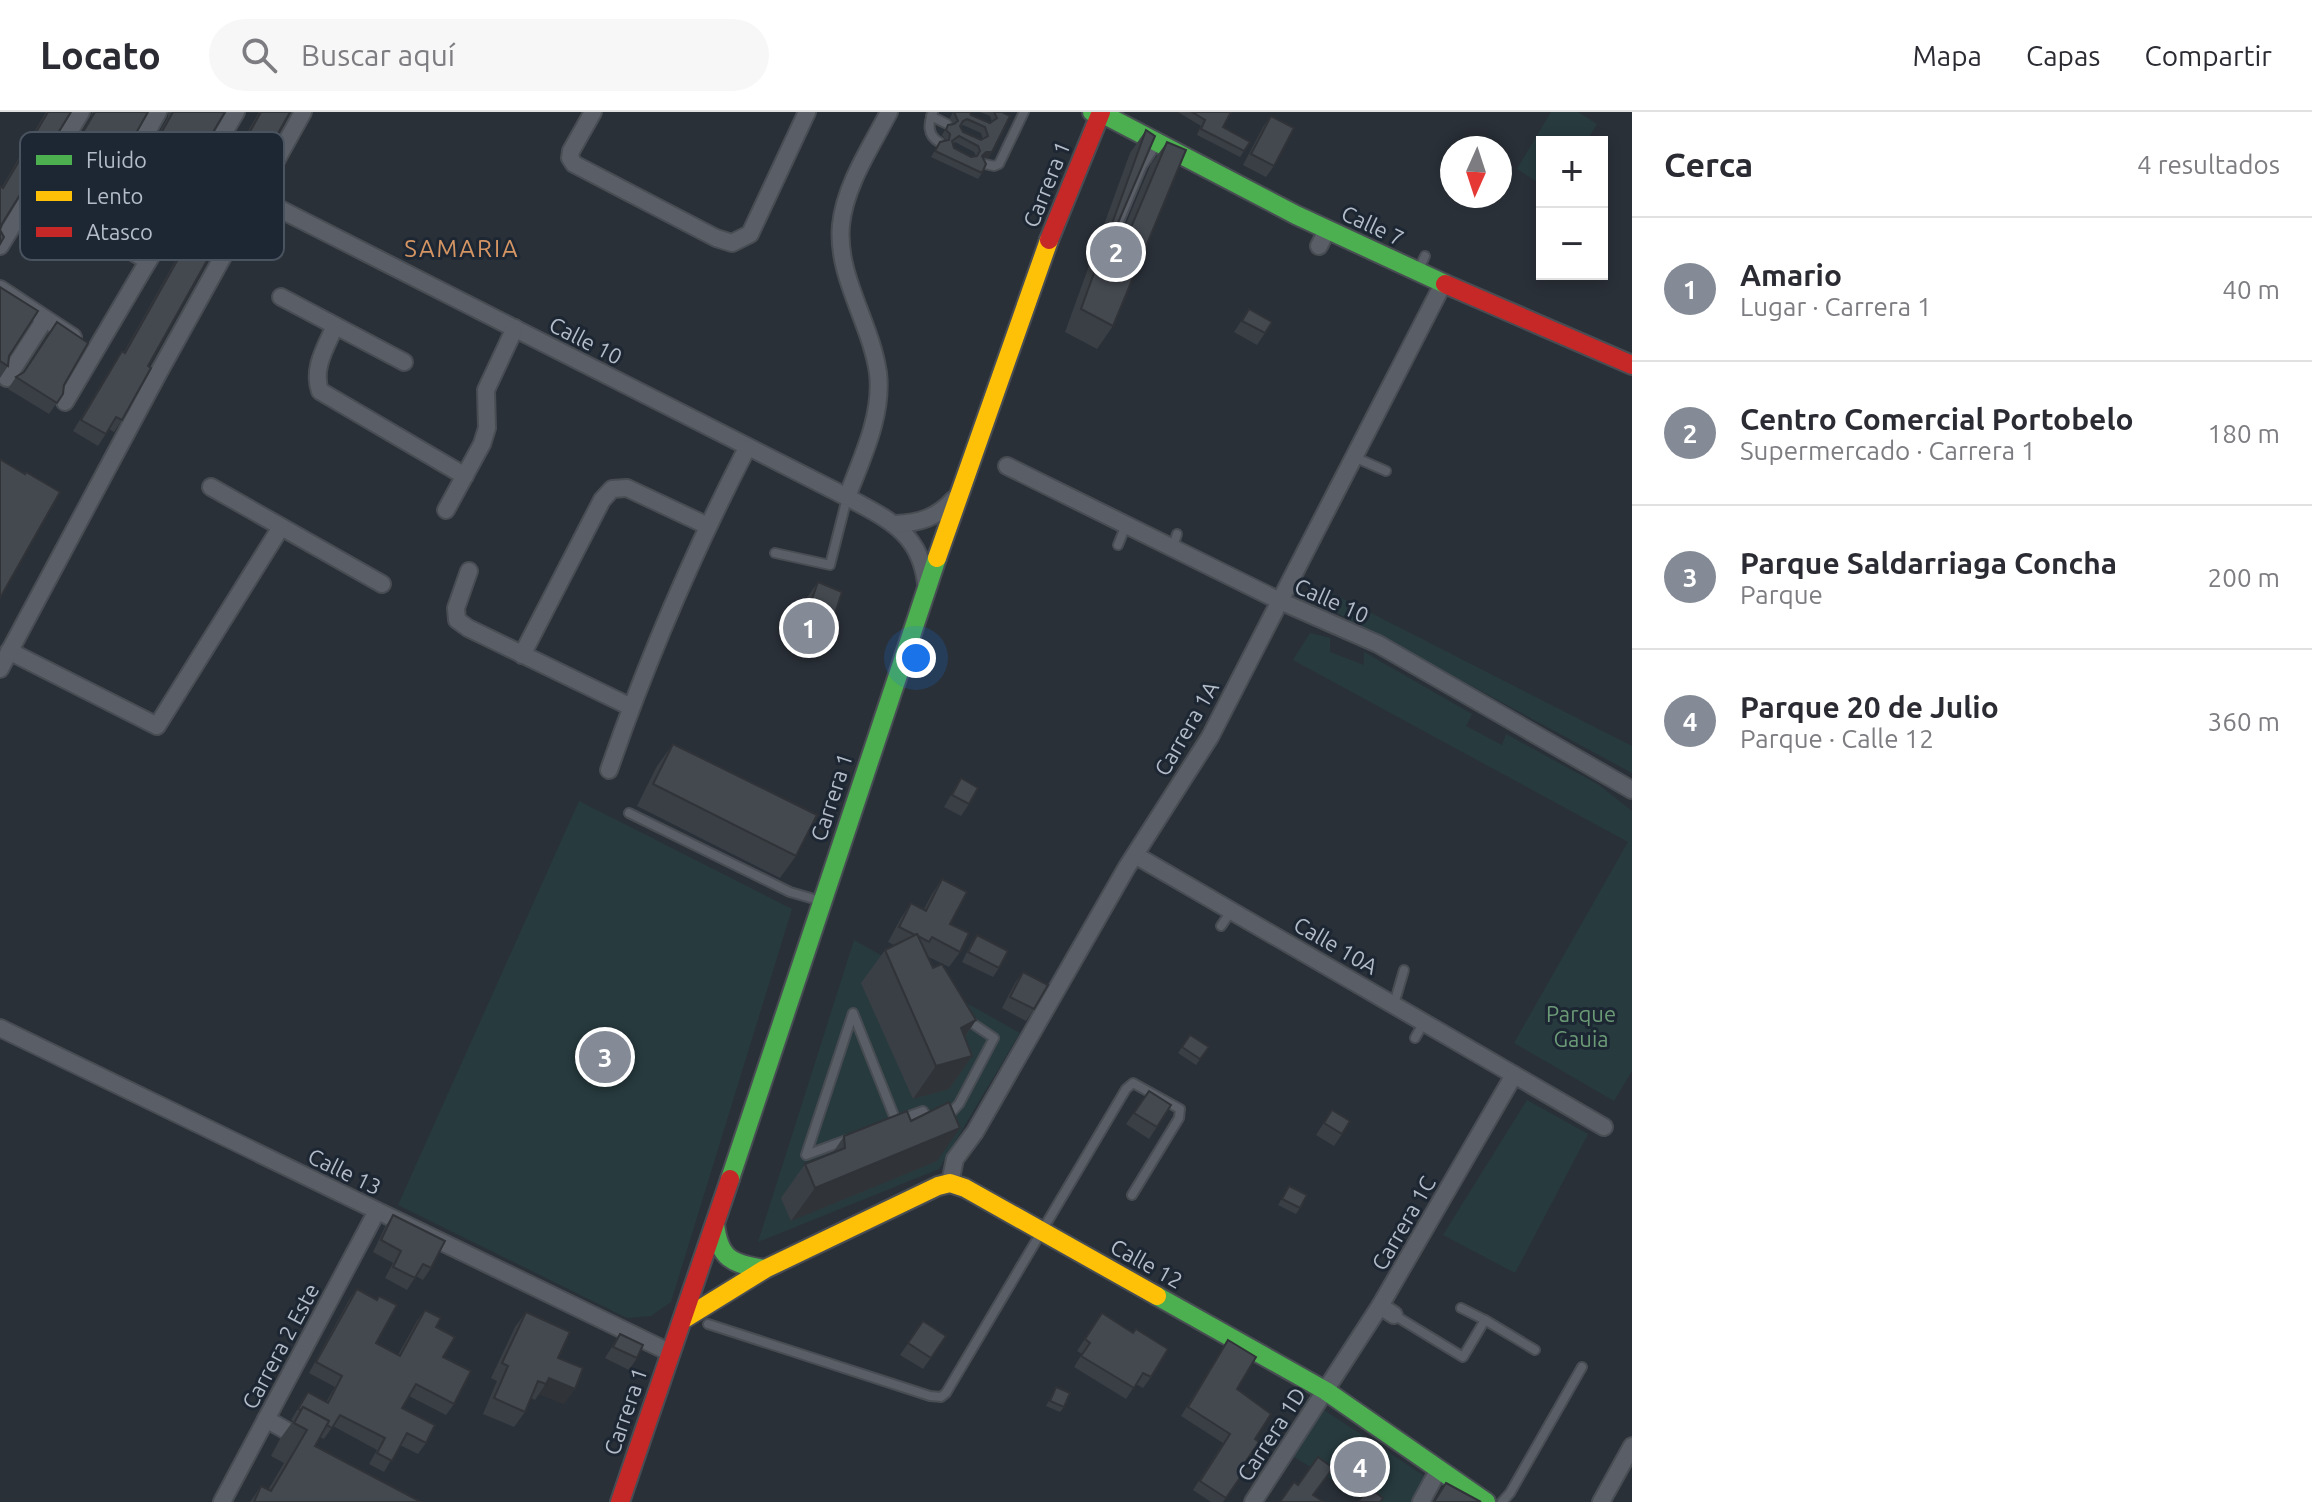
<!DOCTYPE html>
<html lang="es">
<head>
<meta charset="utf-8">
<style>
	body { margin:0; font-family:Ubuntu,sans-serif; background:#f7f7f7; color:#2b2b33 }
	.controls { position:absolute; right:24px; top:24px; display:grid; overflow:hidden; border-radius:0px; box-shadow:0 4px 12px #0003 }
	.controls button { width:72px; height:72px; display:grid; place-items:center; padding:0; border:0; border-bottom:2px solid #e1e1e2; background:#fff; color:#2b2b33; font:40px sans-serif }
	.compass { position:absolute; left:1440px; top:24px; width:72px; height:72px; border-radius:50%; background:#fff; box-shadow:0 4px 12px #0003; rotate:183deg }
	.you { position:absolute; left:916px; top:546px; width:28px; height:28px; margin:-20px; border:6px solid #fff; border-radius:50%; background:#1a73e8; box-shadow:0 0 0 12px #1a73e833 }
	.badge { display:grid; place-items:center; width:52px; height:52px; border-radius:50%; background:#848b96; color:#fff; font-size:26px; font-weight:700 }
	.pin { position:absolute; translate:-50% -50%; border:4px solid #fff; box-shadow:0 2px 8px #0006 }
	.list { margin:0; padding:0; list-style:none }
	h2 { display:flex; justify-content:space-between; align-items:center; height:104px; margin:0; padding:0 32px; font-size:34px }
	h2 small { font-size:26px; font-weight:400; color:#7c7c81 }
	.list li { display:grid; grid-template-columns:52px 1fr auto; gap:24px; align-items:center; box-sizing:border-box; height:144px; padding:0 32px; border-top:2px solid #e1e1e2 }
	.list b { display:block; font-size:30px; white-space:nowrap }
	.list p { margin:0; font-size:26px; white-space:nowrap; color:#7c7c81 }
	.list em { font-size:26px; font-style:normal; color:#7c7c81 }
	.icon { flex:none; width:44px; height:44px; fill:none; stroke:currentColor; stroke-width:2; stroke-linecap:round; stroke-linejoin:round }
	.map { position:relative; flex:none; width:1632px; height:1390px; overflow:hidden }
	header { display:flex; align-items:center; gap:48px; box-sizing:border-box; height:112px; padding:0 40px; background:#fff; border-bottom:2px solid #e1e1e2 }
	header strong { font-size:38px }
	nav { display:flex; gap:44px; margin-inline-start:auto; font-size:28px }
	.search { width:560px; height:72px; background:#f7f7f7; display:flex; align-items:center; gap:20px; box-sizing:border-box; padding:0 28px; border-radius:44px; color:#7c7c81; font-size:30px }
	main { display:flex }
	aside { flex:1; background:#fff }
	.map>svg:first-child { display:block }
</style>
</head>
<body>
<header>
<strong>Locato</strong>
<div class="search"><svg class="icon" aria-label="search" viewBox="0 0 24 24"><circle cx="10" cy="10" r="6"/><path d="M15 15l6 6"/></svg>Buscar aquí</div>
<nav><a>Mapa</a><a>Capas</a><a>Compartir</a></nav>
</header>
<main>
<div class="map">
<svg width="1632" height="1390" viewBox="0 0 1632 1390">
	<rect width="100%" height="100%" fill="#2a3038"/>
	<g fill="#273a3e">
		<polygon points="1551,0 1578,0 1597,12 1586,30 1542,30 1542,73 1517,57"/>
		<polygon points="1324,477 1632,634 1632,661 1322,493"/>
		<polygon points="1310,521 1330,526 1330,540 1364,553 1364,540 1472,602 1466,614 1502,633 1506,622 1599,673 1632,699 1632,959 1614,989 1514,931 1628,730 1293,548"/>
		<polygon points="579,689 792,797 671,1190 651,1204 627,1206 398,1093"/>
		<polygon points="854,828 1020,921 939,1057 758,1130"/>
		<polygon points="1527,988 1588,1022 1515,1161 1443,1123"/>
		<polygon points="1324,1298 1426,1365 1412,1390 1370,1390 1292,1344"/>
	</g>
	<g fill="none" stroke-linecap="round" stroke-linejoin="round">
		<defs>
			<g id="lane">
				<path d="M933,0C928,11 927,23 939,30"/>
				<polyline points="931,4 947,12"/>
				<polyline points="985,52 994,54 999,52 1024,0"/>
				<polyline points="1100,155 1142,54 1156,33"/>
				<polyline points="1418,159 1425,144"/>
				<polyline points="1354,345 1386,359"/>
				<polyline points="1118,433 1126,413"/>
				<polyline points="1173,435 1177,422"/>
				<polyline points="775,441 830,453 847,386"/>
				<polyline points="629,701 790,780 821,789"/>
				<polyline points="1221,814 1232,798"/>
				<polyline points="1394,892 1404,858"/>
				<polyline points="1415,926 1424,910"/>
				<polyline points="947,1005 959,992 994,926 966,907"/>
				<polyline points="901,1007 923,999 931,1011"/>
				<polyline points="847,1028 806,1043 853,901 896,1009"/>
				<polyline points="1461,1196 1485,1208"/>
				<polyline points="1394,1203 1463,1245 1485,1208 1535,1238"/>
				<polyline points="708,1212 930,1284 941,1285 946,1281 1126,977 1133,971 1180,997 1179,1006 1132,1083"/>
				<polyline points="1502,1390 1510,1381 1582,1255"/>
			</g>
			<g id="street">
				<polyline points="593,0 571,39 570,46 574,52 716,126 732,131 750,122 807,0"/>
				<polyline points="33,80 148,149"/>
				<path d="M256,85L847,385C887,407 920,420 926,471"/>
				<polyline points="92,117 158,0"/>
				<polyline points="0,134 81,0"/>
				<polyline points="1319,134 1327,118"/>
				<polyline points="0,177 73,225"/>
				<polyline points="281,185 404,250"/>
				<path d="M335,214C326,235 312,256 320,279L465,364"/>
				<polyline points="7,266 45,207"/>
				<polyline points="65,290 236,0"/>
				<polyline points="1007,354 1280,489 1378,532 1632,678"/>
				<polyline points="211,375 382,472"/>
				<path d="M847,385C862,346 883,303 878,261C871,211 836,164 841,113C845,73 871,35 889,0"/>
				<polyline points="446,398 482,332 487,316 486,278 515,216"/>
				<path d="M895,412C919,411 937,406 954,387"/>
				<polyline points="469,459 456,496 457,508 468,516 631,595"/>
				<polyline points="9,539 157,614 281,415"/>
				<polyline points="522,543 602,388 612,377 627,376 708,414"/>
				<polyline points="0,557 159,260 303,0"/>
				<path d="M609,658C647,548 694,439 747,336"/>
				<polyline points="1135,743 1604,1015"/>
				<polyline points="0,916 671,1241"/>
				<polyline points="950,1071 955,1047 975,1020 1127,755 1210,625 1443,172"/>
				<polyline points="1380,1194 1394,1203"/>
				<polyline points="266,1307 303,1328"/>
				<polyline points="222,1390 377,1099"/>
				<polyline points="1253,1390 1380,1194 1514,963"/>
				<polyline points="1421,1390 1439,1357"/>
				<polyline points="1601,1390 1632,1334"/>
			</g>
			<g id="fast">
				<polyline points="1092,0 1101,1 1296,103 1445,172"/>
				<polyline points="730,1067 937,446"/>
				<path d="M715,1112C719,1147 732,1152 765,1157"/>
				<polyline points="1157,1184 1326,1279 1486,1390"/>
			</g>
			<g id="slow">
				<polyline points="937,446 1049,128"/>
				<polyline points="684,1207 765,1157 938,1074 950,1071 965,1076 1157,1184"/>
			</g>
			<g id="jam">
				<polyline points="1049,128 1101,0"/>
				<polyline points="1445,172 1632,253"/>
				<polyline points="620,1390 730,1067"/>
			</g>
		</defs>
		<use href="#lane" stroke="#484c53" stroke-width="12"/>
		<use href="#street" stroke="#484c53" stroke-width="20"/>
		<use href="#fast" stroke="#484c53" stroke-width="22"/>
		<use href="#slow" stroke="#484c53" stroke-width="22"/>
		<use href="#jam" stroke="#484c53" stroke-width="22"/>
		<use href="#lane" stroke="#5a5e66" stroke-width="8"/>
		<use href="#street" stroke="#5a5e66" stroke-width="16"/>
		<use href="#fast" stroke="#4caf50" stroke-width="18"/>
		<use href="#slow" stroke="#ffc107" stroke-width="18"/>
		<use href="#jam" stroke="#c62828" stroke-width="18"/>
	</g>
	<g fill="#3a3f45" fill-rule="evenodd">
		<polygon points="46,0 71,0 2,112 0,118 2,75"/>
		<polygon points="92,0 148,0 102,81 91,97 49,75 91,5"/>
		<polygon points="168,0 225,0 157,115 146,131 109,110 168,5"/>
		<polygon points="259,0 290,0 148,254 122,308 114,320 109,317 98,334 73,319 114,251 122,239 124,240"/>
		<path d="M953,0H970L971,3L990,11L992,10L990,4L980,0H1002L992,40L988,46H983L982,61L978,67L931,45L940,30L946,29L942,23L948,13L953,12L950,6ZM963,13L981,21L983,27L981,28L963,20L960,14ZM955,30L974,40L976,44L971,45L954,36L953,32Z"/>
		<polygon points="1178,0 1231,0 1223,15 1244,39 1240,45 1197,23 1201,14"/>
		<polygon points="1271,4 1274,54 1266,65 1243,53 1263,15"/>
		<polygon points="1146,18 1103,146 1106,154 1108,155 1151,52 1167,30 1113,214 1097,237 1065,220 1130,41"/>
		<polygon points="0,175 9,244 8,254 0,266"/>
		<polygon points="1249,197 1265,221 1257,233 1234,220"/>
		<polygon points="16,265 64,273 63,282 49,302 8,277"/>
		<polygon points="818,470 830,517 818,534 814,537 791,529 806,487"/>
		<polygon points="673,632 796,744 780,766 637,694 657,654"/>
		<polygon points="961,666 969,692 961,704 944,695"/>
		<polygon points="942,767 950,812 960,840 949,855 927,844 933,856 976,908 965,925 972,944 949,977 913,987 861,871 885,838 894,833 888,830 901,806 911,791 924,797 932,782"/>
		<polygon points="977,823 999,856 993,865 962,850 971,832"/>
		<polygon points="1023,860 1034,897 1026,909 1002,896 1015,871"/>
		<polygon points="1190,923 1209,935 1196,953 1178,941"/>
		<polygon points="1149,979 1171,993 1149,1027 1126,1012"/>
		<polygon points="1332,998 1342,1022 1334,1034 1316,1023"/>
		<polygon points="911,1009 937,1049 791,1109 781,1086 805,1052 832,1042 844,1024"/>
		<polygon points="1289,1074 1300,1096 1296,1102 1278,1093"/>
		<polygon points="393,1103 431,1156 423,1168 416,1164 407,1178 385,1166 393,1151 373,1140 385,1115"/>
		<polygon points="357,1177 376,1231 398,1243 417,1209 425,1198 436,1215 454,1292 446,1303 409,1284 402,1296 426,1331 418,1342 400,1333 384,1360 369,1352 377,1338 333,1314 324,1327 320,1325 315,1334 421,1390 250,1390 261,1374 268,1378 284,1351 271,1344 280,1327 293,1309 291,1308 308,1280 326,1290 335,1275 309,1261 349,1188"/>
		<polygon points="526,1200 558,1246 564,1292 539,1282 535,1288 531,1286 525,1300 514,1315 483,1302 497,1269 491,1266 515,1215"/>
		<polygon points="1102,1201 1151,1265 1143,1276 1136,1272 1126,1287 1074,1255 1082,1242 1077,1239"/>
		<polygon points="923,1209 946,1224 923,1257 900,1243"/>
		<polygon points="620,1222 637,1246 629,1258 605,1246"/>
		<polygon points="1228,1228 1237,1277 1255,1327 1244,1352 1248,1354 1223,1390 1211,1390 1193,1378 1223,1331 1181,1304"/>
		<polygon points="1056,1275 1064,1295 1060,1300 1046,1294"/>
	</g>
	<g fill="#303338">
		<polygon points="986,40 992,40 988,46 982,46 978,50"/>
		<polygon points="803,512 830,517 818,534 814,537 791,529"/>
		<polygon points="976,908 953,942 961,916"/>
		<polygon points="972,944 949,977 913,987 936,954"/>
		<polygon points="960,1016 937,1049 791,1109 815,1076"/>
		<polygon points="549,1266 575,1277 564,1292 539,1282"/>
	</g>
	<g fill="#444950" stroke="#303338" stroke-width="2" fill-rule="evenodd">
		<polygon points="48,0 71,0 2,112 0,118 4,125 0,132 0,74 3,76"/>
		<polygon points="95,0 148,0 102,81 60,59"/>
		<polygon points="173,0 225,0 157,115 120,94"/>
		<polygon points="261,0 290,0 148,254 151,256 122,308 116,305 106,322 81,308 122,239 125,241"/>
		<path d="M954,0H970L971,3L990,11L997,6L994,0H1002L1010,4L992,40H986L982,44L986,52L982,61L935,39L940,30L949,28L950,22L946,18L948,13L954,12L958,9ZM967,7L985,15L988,24L981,28L963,20L960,14L963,9ZM959,24L978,34L980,39L977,44L971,45L954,36L952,29Z"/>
		<polygon points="1192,0 1231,0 1223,15 1250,30 1244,39 1201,17 1205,8"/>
		<polygon points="1271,4 1294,16 1274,54 1251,42"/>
		<polygon points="1146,18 1155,24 1103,146 1106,154 1112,155 1116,151 1167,30 1186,38 1113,214 1081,197"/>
		<polygon points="0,175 38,199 9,244 8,254 0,249"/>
		<polygon points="1249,197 1272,210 1265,221 1242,209"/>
		<polygon points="57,210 88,231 64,273 63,282 57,291 16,265 24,260"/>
		<polygon points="0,347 25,362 26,360 60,380 0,486"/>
		<polygon points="818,470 842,480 830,517 826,520 803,512"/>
		<polygon points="673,632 817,703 796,744 653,672"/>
		<polygon points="961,666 978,676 969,692 952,683"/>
		<polygon points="942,767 967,780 950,812 969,821 960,840 932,825 929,830 918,824 917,822 915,823 899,815 911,791 926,799"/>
		<polygon points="917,822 933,856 942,852 976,908 961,916 972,944 936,954 885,838"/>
		<polygon points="977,823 1008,839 999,856 968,840"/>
		<polygon points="1023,860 1048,873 1034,897 1010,885"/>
		<polygon points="1190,923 1209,935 1200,947 1182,935"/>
		<polygon points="1149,979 1171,993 1157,1015 1134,1001"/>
		<polygon points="949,990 960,1016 815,1076 805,1052 845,1036 844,1024 907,999 911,1009"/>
		<polygon points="1332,998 1350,1009 1342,1022 1324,1011"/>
		<polygon points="1289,1074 1307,1083 1300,1096 1282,1087"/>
		<polygon points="393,1103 445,1129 431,1156 423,1152 415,1166 393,1155 401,1139 381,1128"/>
		<polygon points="357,1177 377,1188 379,1184 397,1193 376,1231 400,1244 425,1198 441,1206 436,1215 455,1225 443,1245 471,1259 454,1292 416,1272 402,1296 435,1313 426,1331 407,1321 392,1349 377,1341 385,1326 340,1303 332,1316 327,1313 329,1309 303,1295 301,1298 298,1297 308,1280 328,1291 342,1264 316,1250"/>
		<polygon points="526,1200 570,1220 558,1246 583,1256 575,1277 549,1266 546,1272 538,1269 525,1300 494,1286 508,1254 502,1251"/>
		<polygon points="1102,1201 1133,1221 1136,1217 1168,1237 1151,1265 1143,1261 1134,1276 1081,1244 1090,1231 1085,1227"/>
		<polygon points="923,1209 946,1224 931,1246 908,1231"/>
		<polygon points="620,1222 643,1233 637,1246 613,1235"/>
		<polygon points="1228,1228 1256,1245 1237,1277 1271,1302 1255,1327 1259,1330 1244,1352 1248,1354 1226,1386 1200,1369 1230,1322 1188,1295"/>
		<polygon points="1056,1275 1070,1281 1064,1295 1050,1289"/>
		<polygon points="303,1295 329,1309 315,1334 421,1390 254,1390 261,1374 271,1379 307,1318 294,1311"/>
		<polygon points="1318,1345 1333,1356 1313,1383 1324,1390 1280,1390 1294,1370 1298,1373"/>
		<polygon points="1446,1371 1481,1390 1434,1390"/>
		<polygon points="1368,1375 1383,1386 1380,1390 1358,1390"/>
	</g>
	<g text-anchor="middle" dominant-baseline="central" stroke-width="6" stroke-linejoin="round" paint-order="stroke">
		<g font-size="22" fill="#b4bcc9" stroke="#1d2633">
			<text transform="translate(1046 72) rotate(-68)">Carrera 1</text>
			<text transform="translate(1373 113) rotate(25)">Calle 7</text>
			<text transform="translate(586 228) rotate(27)">Calle 10</text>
			<text transform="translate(1332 488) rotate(24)">Calle 10</text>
			<text transform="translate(1186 616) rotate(-60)">Carrera 1A</text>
			<text transform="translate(831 685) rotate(-72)">Carrera 1</text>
			<text transform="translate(1336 833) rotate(30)">Calle 10A</text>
			<text transform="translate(345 1059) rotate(26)">Calle 13</text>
			<text transform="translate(1403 1111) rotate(-60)">Carrera 1C</text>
			<text transform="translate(1147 1151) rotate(29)">Calle 12</text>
			<text transform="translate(280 1234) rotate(-62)">Carrera 2 Este</text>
			<text transform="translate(625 1299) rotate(-71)">Carrera 1</text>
			<text transform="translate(1271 1322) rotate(-57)">Carrera 1D</text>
		</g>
		<g font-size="22" fill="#6b9a76" stroke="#1d2633">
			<text x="1581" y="901">Parque<tspan x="1581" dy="25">Gauia</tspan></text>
		</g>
		<g font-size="24" letter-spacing="2" fill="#d59563" stroke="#1d2633">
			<text x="462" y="136">SAMARIA</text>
		</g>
	</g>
	<rect x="20" y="20" width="264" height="128" rx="12" fill="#1d2633" stroke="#4a5360" stroke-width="2"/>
	<rect x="36" y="43" width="36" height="10" fill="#4caf50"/>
	<rect x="36" y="79" width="36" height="10" fill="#ffc107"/>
	<rect x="36" y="115" width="36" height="10" fill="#c62828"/>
	<g font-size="22" fill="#b4bcc9">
		<text x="86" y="56">Fluido</text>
		<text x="86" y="92">Lento</text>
		<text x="86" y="128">Atasco</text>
	</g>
</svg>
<div class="controls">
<button>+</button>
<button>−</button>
</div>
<svg class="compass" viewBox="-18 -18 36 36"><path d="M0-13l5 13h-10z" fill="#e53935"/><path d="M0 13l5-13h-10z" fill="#7c7c81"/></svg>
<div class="you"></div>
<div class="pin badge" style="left:809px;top:516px">1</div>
<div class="pin badge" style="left:1116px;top:140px">2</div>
<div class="pin badge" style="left:605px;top:945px">3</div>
<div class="pin badge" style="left:1360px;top:1355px">4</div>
</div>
<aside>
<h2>Cerca<small>4 resultados</small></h2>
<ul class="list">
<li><span class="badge">1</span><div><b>Amario</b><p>Lugar · Carrera 1</p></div><em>40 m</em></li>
<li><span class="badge">2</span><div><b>Centro Comercial Portobelo</b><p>Supermercado · Carrera 1</p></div><em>180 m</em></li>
<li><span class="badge">3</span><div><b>Parque Saldarriaga Concha</b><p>Parque</p></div><em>200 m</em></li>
<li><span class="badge">4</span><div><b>Parque 20 de Julio</b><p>Parque · Calle 12</p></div><em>360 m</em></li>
</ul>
</aside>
</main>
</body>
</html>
